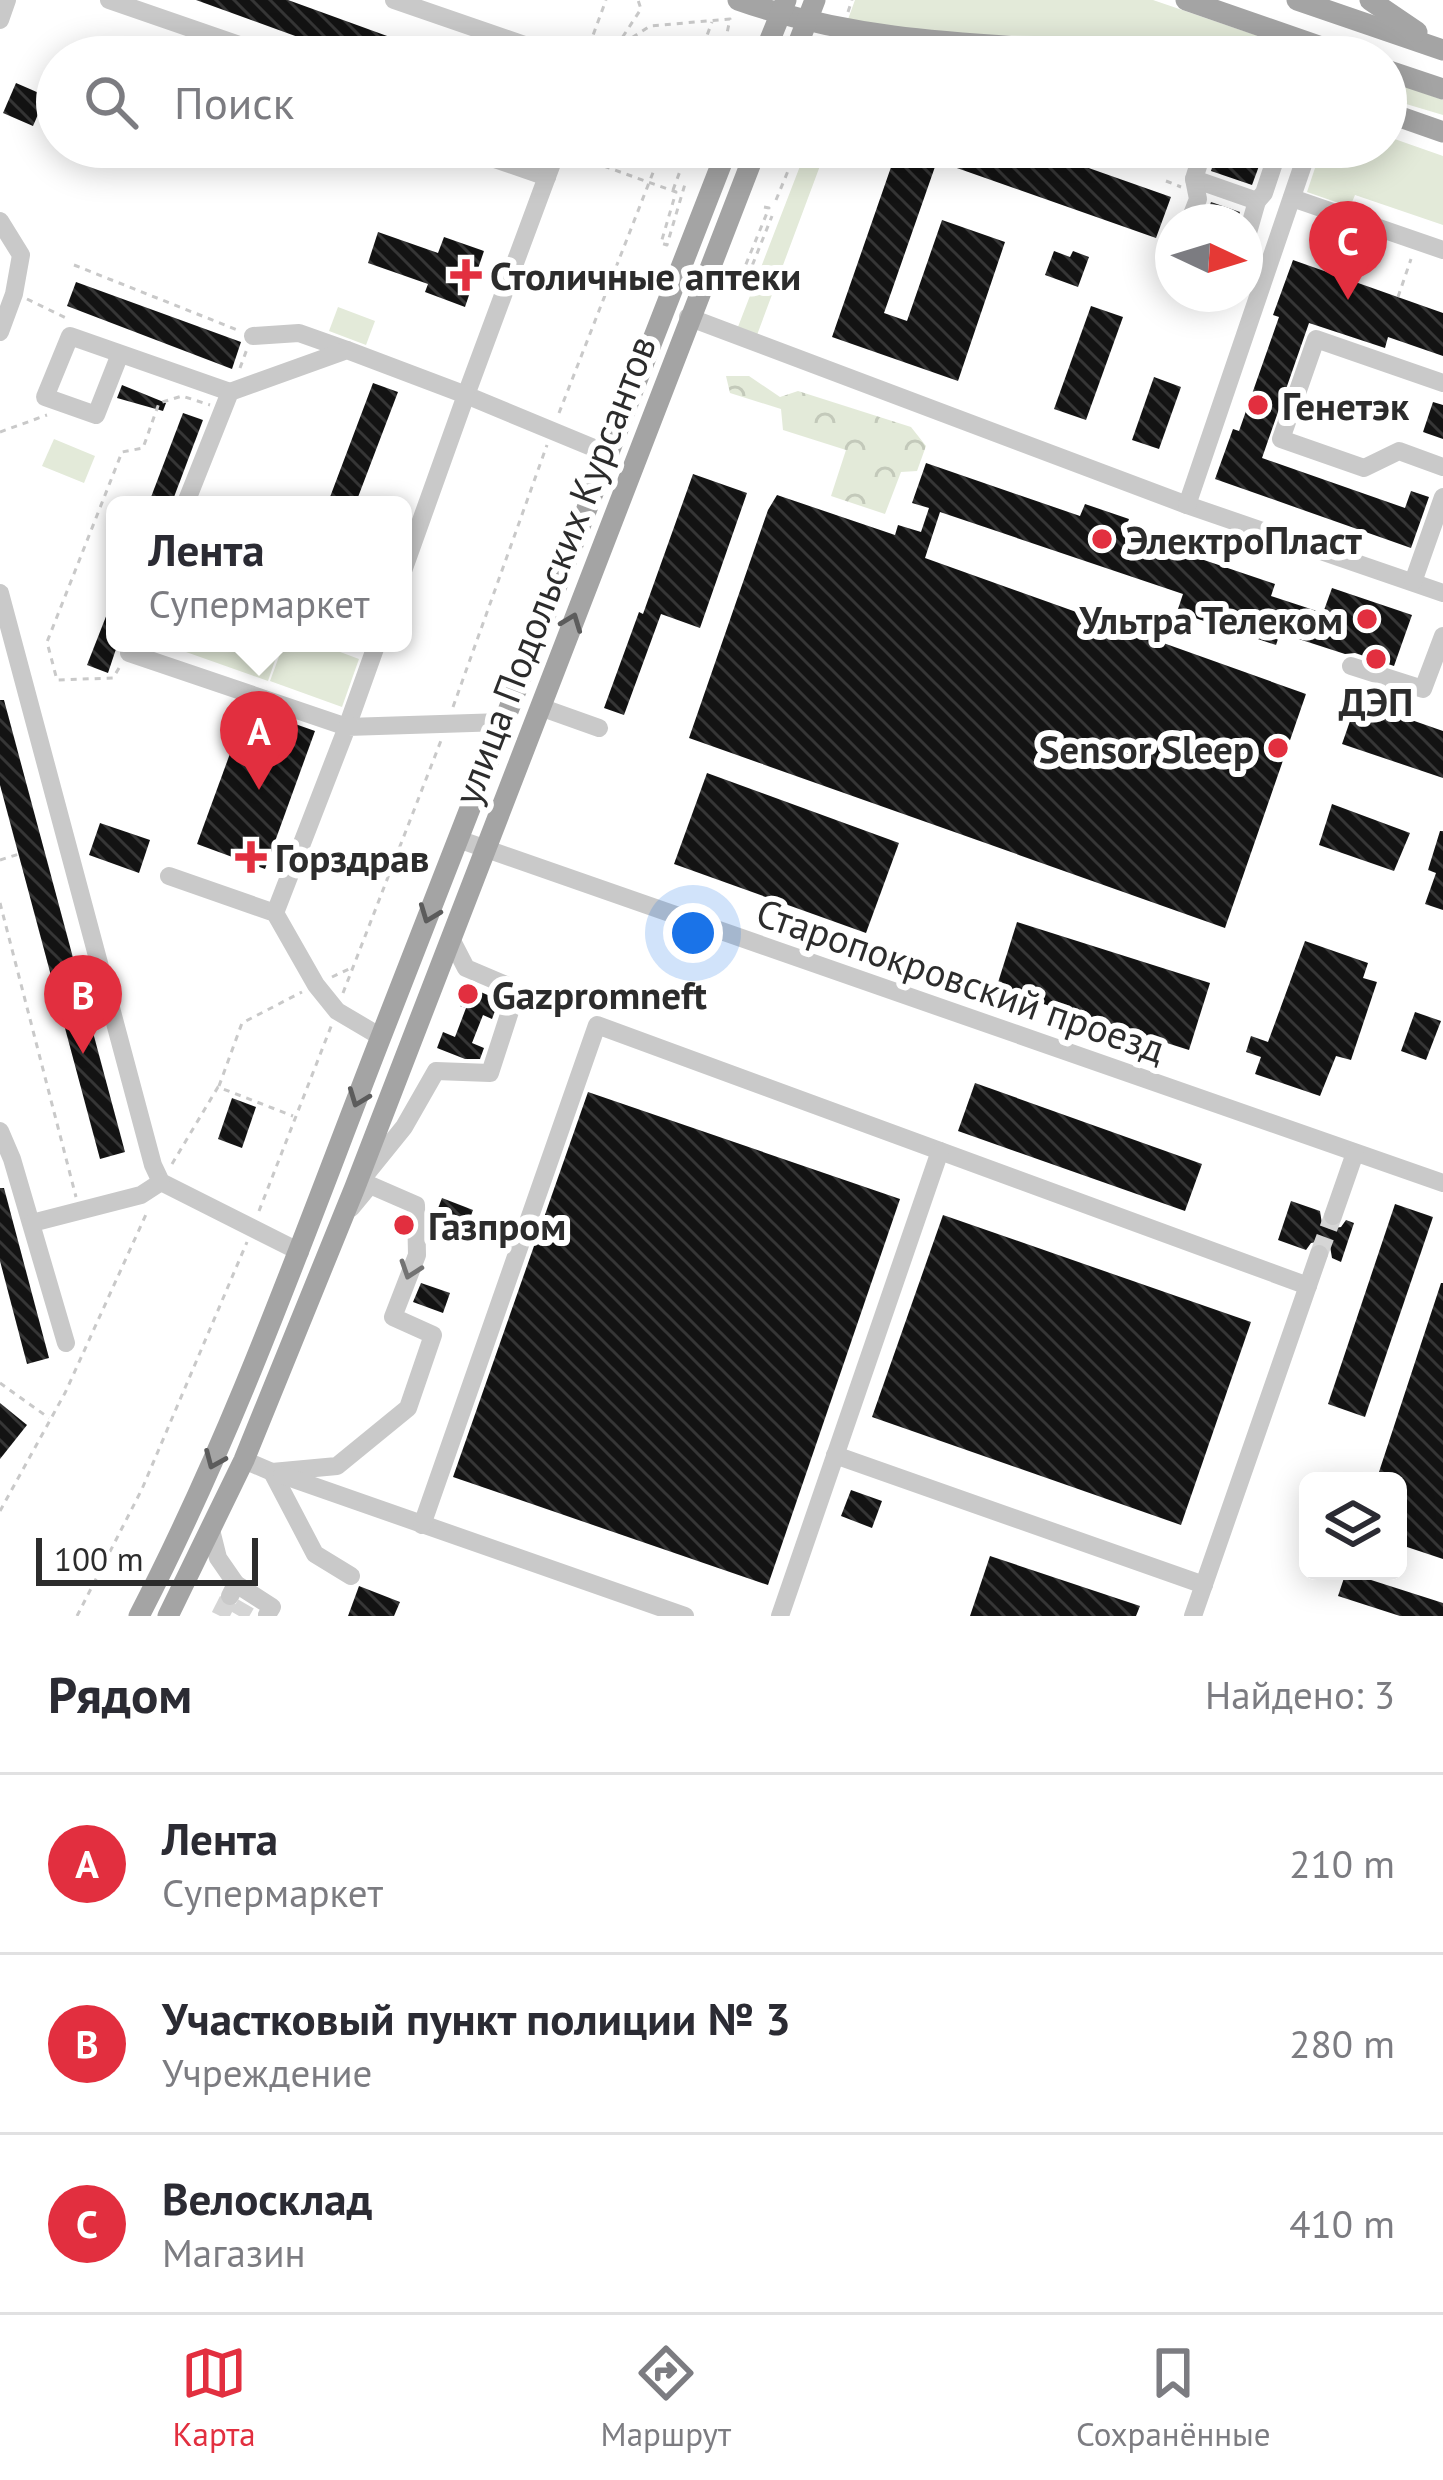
<!DOCTYPE html>
<html lang="ru">
<head>
<meta charset="utf-8">
<style>
	body { margin:0; font-family:"PT Sans",sans-serif; background:#f2f2f3; color:#2b2b33 }
	.controls { position:absolute; right:36px; bottom:36px; display:grid; overflow:hidden; border-radius:18px; box-shadow:0 6px 30px #0003 }
	.controls button { width:108px; height:108px; display:grid; place-items:center; padding:0; border:0; border-bottom:3px solid #e1e1e2; background:#fff; color:#2b2b33; font:60px sans-serif }
	.compass { position:absolute; left:1155px; top:204px; width:108px; height:108px; border-radius:50%; background:#fff; box-shadow:0 6px 30px #0003; rotate:94deg }
	.scale { position:absolute; left:36px; bottom:30px; width:222px; box-sizing:border-box; padding-left:12px; border:6px solid #2c2c2c; border-top:0; font-size:33px; line-height:42px; white-space:nowrap; color:#2c2c2c; -webkit-text-stroke:9px #fff; paint-order:stroke }
	.you { position:absolute; left:693px; top:933px; width:42px; height:42px; margin:-30px; border:9px solid #fff; border-radius:50%; background:#1a73e8; box-shadow:0 0 0 18px #1a73e833 }
	.badge { display:grid; place-items:center; width:78px; height:78px; border-radius:50%; background:#e22f3f; color:#fff; font-size:39px; font-weight:700 }
	.pin { position:absolute; translate:-50% -99px; filter:drop-shadow(0 3px 6px #0008) }
	.pin::after { content:''; position:absolute; top:63px; width:42px; height:36px; background:inherit; clip-path:polygon(0 0,100% 0,50% 100%) }
	.popup { position:absolute; left:106px; top:496px; width:306px; height:156px; box-sizing:border-box; display:grid; place-content:center; border-radius:18px; background:#fff; filter:drop-shadow(0 3px 9px #0005); font-size:39px; white-space:nowrap; color:#7c7c81 }
	.popup b { font-size:45px; color:#2b2b33 }
	.popup::after { content:''; position:absolute; left:50%; top:100%; margin-left:-24px; border:24px solid transparent; border-top-color:#fff }
	.list { margin:0; padding:0; list-style:none }
	h2 { display:flex; justify-content:space-between; align-items:center; height:156px; margin:0; padding:0 48px; font-size:51px }
	h2 small { font-size:39px; font-weight:400; color:#7c7c81 }
	.list li { display:grid; grid-template-columns:78px 1fr auto; gap:36px; align-items:center; box-sizing:border-box; height:180px; padding:0 48px; border-top:3px solid #e1e1e2 }
	.list b { display:block; font-size:45px; white-space:nowrap }
	.list p { margin:0; font-size:39px; white-space:nowrap; color:#7c7c81 }
	.list em { font-size:39px; font-style:normal; color:#7c7c81 }
	.icon { flex:none; width:66px; height:66px; fill:none; stroke:currentColor; stroke-width:2; stroke-linecap:round; stroke-linejoin:round }
	.map { position:relative; flex:none; width:1443px; height:1616px; overflow:hidden }
	.search { position:absolute; background:#fff; box-shadow:0 6px 30px #0003; left:36px; right:36px; top:36px; height:132px; display:flex; align-items:center; gap:30px; box-sizing:border-box; padding:0 42px; border-radius:66px; color:#7c7c81; font-size:45px }
	.sheet { height:696px; background:#fff }
	nav { display:flex; justify-content:space-around; align-items:center; box-sizing:border-box; height:168px; border-top:3px solid #e1e1e2; background:#fff; font-size:33px; color:#7c7c81 }
	nav a { display:grid; justify-items:center; gap:6px }
	nav .on { color:#e22f3f }
	.map>svg:first-child { display:block }
</style>
</head>
<body>
<div class="map">
<svg width="1443" height="1616" viewBox="0 0 1443 1616">
	<defs>
		<pattern id="forest-crowns" width="20" height="18" patternUnits="userSpaceOnUse" patternTransform="scale(3)"><rect width="20" height="18" fill="#e3ead9"/><path d="M2 6a3 3 0 1 1 6 0M12 15a3 3 0 1 1 6 0" fill="none" stroke="#c3c9ba"/></pattern>
		<pattern id="building-back-hatch" width="6" height="6" patternUnits="userSpaceOnUse" patternTransform="scale(3)"><rect width="6" height="6" fill="#131313"/><path d="M-1 5l2 2M0 0l6 6M5-1l2 2" fill="none" stroke="#363636"/></pattern>
	</defs>
	<rect width="100%" height="100%" fill="#fff"/>
	<g fill="#e3ead9">
		<polygon points="855,0 1153,0 1319,57 1255,57 1185,44 1119,37 966,35 847,22"/>
		<polygon points="1386,80 1443,100 1443,115 1386,98"/>
		<polygon points="1386,136 1443,156 1443,225 1355,195 1350,207 1307,192 1322,147 1386,147"/>
		<polygon points="799,147 827,147 754,343 736,332 802,161"/>
		<polygon points="338,307 375,321 366,345 329,331"/>
		<polygon points="54,439 95,456 84,483 42,466"/>
		<polygon points="189,643 281,643 268,681 186,652"/>
		<polygon points="284,643 316,643 359,659 342,707 270,681"/>
	</g>
	<polygon fill="url(#forest-crowns)" points="726,376 749,376 780,397 798,391 911,427 926,446 917,471 901,472 885,514 831,496 846,450 783,430 781,409 730,393"/>
	<g fill="url(#building-back-hatch)">
		<polygon points="196,0 288,0 445,57 353,57"/>
		<polygon points="16,83 46,96 33,126 3,113"/>
		<polygon points="898,147 1029,147 1171,197 1156,238 937,161 884,313 907,321 942,220 1005,242 958,381 832,337"/>
		<polygon points="1217,152 1259,166 1252,185 1211,171"/>
		<polygon points="1211,202 1240,212 1237,222 1204,222"/>
		<polygon points="378,232 438,253 444,237 484,251 465,307 425,292 428,284 368,263"/>
		<polygon points="1054,251 1070,257 1073,251 1089,257 1078,287 1045,275"/>
		<polygon points="1293,260 1443,313 1443,356 1388,337 1385,348 1309,323 1262,458 1405,508 1411,491 1429,497 1411,548 1215,479 1233,429 1239,431 1279,317 1273,315"/>
		<polygon points="76,282 241,342 232,369 67,306"/>
		<polygon points="1091,306 1123,317 1086,420 1054,409"/>
		<polygon points="1154,377 1181,387 1159,449 1132,440"/>
		<polygon points="373,383 398,392 390,413 355,505 327,505"/>
		<polygon points="122,385 166,403 163,411 117,398"/>
		<polygon points="1433,402 1443,405 1443,439 1423,432"/>
		<polygon points="183,413 203,420 171,505 148,505"/>
		<polygon points="926,463 1080,516 1085,504 1129,519 1124,533 1275,584 1271,596 1323,613 1332,588 1412,615 1394,666 1355,653 1345,654 1280,633 1276,645 1177,612 1183,594 940,512 925,558 1306,694 1225,928 689,738 768,510 777,495 895,535 898,525 921,532 929,508 912,503"/>
		<polygon points="693,474 747,493 700,628 661,614 624,715 604,708 639,612 643,614"/>
		<polygon points="114,596 118,643 108,673 87,665"/>
		<polygon points="0,700 4,700 125,1152 100,1159 0,785"/>
		<polygon points="1357,701 1443,731 1443,778 1342,744"/>
		<polygon points="247,707 315,731 265,869 197,844"/>
		<polygon points="707,773 899,843 866,933 674,864"/>
		<polygon points="1332,804 1410,833 1394,871 1319,845"/>
		<polygon points="100,823 150,840 139,873 89,855"/>
		<polygon points="1440,831 1443,831 1443,910 1425,904 1436,873 1428,870"/>
		<polygon points="1017,922 1210,983 1189,1050 996,989"/>
		<polygon points="1305,941 1368,963 1363,978 1377,982 1351,1060 1336,1056 1320,1096 1255,1074 1261,1057 1246,1052 1251,1036 1268,1042"/>
		<polygon points="467,986 499,1000 492,1019 483,1015 472,1043 484,1048 480,1059 465,1059 437,1048 443,1032 455,1037 466,1008 460,1006"/>
		<polygon points="1415,1012 1441,1021 1426,1060 1401,1051"/>
		<polygon points="975,1083 1202,1164 1185,1211 958,1131"/>
		<polygon points="588,1092 900,1199 768,1585 453,1477"/>
		<polygon points="232,1098 256,1107 242,1148 218,1139"/>
		<polygon points="0,1188 4,1188 49,1358 27,1364 0,1261"/>
		<polygon points="442,1198 473,1210 462,1240 430,1229"/>
		<polygon points="1291,1201 1320,1211 1322,1224 1330,1229 1341,1227 1346,1220 1354,1223 1341,1262 1332,1258 1330,1246 1322,1241 1311,1243 1306,1250 1278,1240"/>
		<polygon points="1395,1204 1433,1217 1365,1417 1328,1404"/>
		<polygon points="943,1215 1251,1322 1181,1525 872,1417"/>
		<polygon points="421,1283 450,1293 443,1313 413,1302"/>
		<polygon points="1441,1283 1443,1283 1443,1559 1398,1544 1398,1481 1376,1481"/>
		<polygon points="0,1403 27,1425 0,1459"/>
		<polygon points="851,1490 882,1501 872,1528 841,1516"/>
		<polygon points="990,1556 1140,1606 1136,1616 970,1616"/>
		<polygon points="1346,1572 1443,1603 1443,1616 1400,1616 1338,1596"/>
		<polygon points="359,1586 400,1602 394,1616 348,1616"/>
	</g>
	<g fill="none" stroke-linecap="round" stroke-linejoin="round">
		<g stroke="#d5d5d5" stroke-width="18" stroke-dasharray="18 9" stroke-linecap="butt">
			<polyline points="1319,1254 1333,1216"/>
			<polyline points="220,1616 230,1596"/>
			<polyline points="239,1616 246,1604"/>
		</g>
		<g stroke="#c9c9c9" stroke-width="3" stroke-dasharray="6 6" stroke-linecap="butt">
			<polyline points="848,12 852,0"/>
			<polyline points="616,47 641,9 638,0"/>
			<polyline points="585,57 606,0"/>
			<polyline points="602,57 650,26 730,19 722,57"/>
			<polyline points="699,57 712,22"/>
			<polyline points="876,57 876,56"/>
			<polyline points="570,154 676,192 661,243 667,245 685,184"/>
			<polyline points="796,155 802,157 817,147"/>
			<polyline points="691,166 699,147"/>
			<polyline points="1166,181 1181,187"/>
			<polyline points="673,190 689,147"/>
			<polyline points="776,200 795,154 791,153"/>
			<polyline points="764,207 769,208 744,269 750,271 772,216"/>
			<polyline points="74,265 240,331"/>
			<polyline points="1398,297 1411,259"/>
			<polyline points="27,299 66,318"/>
			<polyline points="240,368 247,349"/>
			<polyline points="559,413 663,147"/>
			<polyline points="0,432 47,415"/>
			<polyline points="325,646 327,643"/>
			<polyline points="119,668 113,678 57,680 47,642 122,452 143,448 159,403 182,396 210,405"/>
			<polyline points="453,707 547,445"/>
			<polyline points="0,860 19,854"/>
			<polyline points="0,903 76,1197"/>
			<polyline points="332,977 351,968"/>
			<polyline points="343,993 442,738"/>
			<polyline points="219,1086 242,1023 302,992"/>
			<polyline points="172,1164 218,1087 293,1116"/>
			<polyline points="259,1211 332,1024"/>
			<polyline points="0,1383 49,1418"/>
			<polyline points="0,1511 65,1393 148,1210"/>
			<polyline points="77,1616 142,1489 247,1242"/>
		</g>
		<g stroke="#c9c9c9" stroke-width="18">
			<polyline points="109,0 274,57"/>
			<polyline points="394,0 559,57"/>
			<polyline points="0,20 7,0"/>
			<polyline points="475,147 483,155 547,177"/>
			<polyline points="558,147 466,395 606,453"/>
			<polyline points="1248,147 1269,154 1284,147"/>
			<polyline points="1194,179 1257,201 1245,243"/>
			<polyline points="1292,198 1443,250"/>
			<polyline points="1257,201 1264,193 1274,163 1269,154"/>
			<polyline points="0,221 21,255 14,294 0,332"/>
			<polyline points="1189,222 1198,199 1194,179 1204,147"/>
			<polyline points="688,317 1187,505 1443,593"/>
			<polyline points="253,336 299,333 347,350"/>
			<polyline points="120,354 96,415 45,397 70,336 230,392"/>
			<polyline points="1443,383 1316,339 1281,439 1364,468 1399,451 1443,467"/>
			<polyline points="185,505 230,392 347,350 466,395 403,571"/>
			<polyline points="1187,505 1309,147"/>
			<polyline points="1413,582 1443,497"/>
			<polyline points="0,593 153,1165 161,1182 300,1252"/>
			<polyline points="132,643 129,653 347,727 377,643"/>
			<polyline points="1351,666 1423,689 1443,636"/>
			<polyline points="540,707 599,728"/>
			<polyline points="458,839 1443,1183"/>
			<polyline points="169,876 275,913 316,985 337,1011 381,1037"/>
			<polyline points="275,913 347,727 503,722"/>
			<polyline points="0,1131 12,1159 66,1343"/>
			<polyline points="362,1179 404,1127 436,1071 490,1073 514,999 506,985 466,968 451,939"/>
			<polyline points="1333,1216 1355,1153"/>
			<polyline points="32,1223 141,1195 161,1182"/>
			<polyline points="835,1455 1204,1585"/>
			<polyline points="244,1460 272,1472 315,1554 351,1576"/>
			<polyline points="272,1472 337,1466 408,1408 433,1335 393,1317 417,1255 416,1205 370,1185 351,1208"/>
			<polyline points="282,1475 685,1616"/>
			<polyline points="422,1525 597,1025 1308,1286"/>
			<polyline points="211,1530 218,1558 236,1584 230,1596"/>
			<polyline points="236,1584 272,1607 267,1615"/>
			<polyline points="780,1616 940,1151"/>
			<polyline points="1193,1616 1319,1254"/>
		</g>
		<g stroke="#a4a4a4" stroke-width="21">
			<path d="M738,0C879,50 1018,43 1164,57"/>
			<polyline points="1186,0 1350,57"/>
			<polyline points="1297,0 1443,50"/>
			<polyline points="1370,0 1417,32"/>
			<polyline points="763,57 786,0"/>
			<polyline points="793,57 815,0"/>
			<polyline points="1386,70 1443,89"/>
			<polyline points="1386,112 1443,132"/>
			<path d="M139,1616C237,1427 307,1226 384,1029C498,735 612,441 728,147"/>
			<polyline points="168,1616 244,1460 355,1187 757,147"/>
		</g>
	</g>
	<defs><path id="oneway-chevron" d="M-2-3.5L2.5 0L-2 3.5" fill="none" stroke-width="1.6" stroke-linecap="round" stroke-linejoin="round" transform="scale(3)"/></defs>
	<g stroke="#5c5c5c">
		<use href="#oneway-chevron" transform="translate(572 622) rotate(-69)"/>
		<use href="#oneway-chevron" transform="translate(429 914) rotate(111)"/>
		<use href="#oneway-chevron" transform="translate(358 1098) rotate(111)"/>
		<use href="#oneway-chevron" transform="translate(214 1460) rotate(113)"/>
	</g>
	<use stroke="#737373" href="#oneway-chevron" transform="translate(410 1270) rotate(109)"/>
	<g fill="#e22f3f" stroke="#fff" stroke-width="4.5">
		<path d="M460 257h12v12h12v12h-12v12h-12v-12h-12v-12h12z"/>
		<circle cx="1258" cy="405" r="12"/>
		<circle cx="1102" cy="539" r="12"/>
		<circle cx="1367" cy="619" r="12"/>
		<circle cx="1376" cy="659" r="12"/>
		<circle cx="1278" cy="748" r="12"/>
		<path d="M245 839h12v12h12v12h-12v12h-12v-12h-12v-12h12z"/>
		<circle cx="468" cy="994" r="12"/>
		<circle cx="404" cy="1225" r="12"/>
	</g>
	<g text-anchor="middle" dominant-baseline="central" stroke-width="12" stroke-linejoin="round" paint-order="stroke">
		<g font-size="39" font-weight="bold" fill="#2c2c2c" stroke="#fff" text-anchor="start">
			<text x="490" y="275">Столичные аптеки</text>
			<text x="1282" y="405">Генетэк</text>
			<text x="1126" y="539">ЭлектроПласт</text>
			<text x="1343" y="619" text-anchor="end">Ультра Телеком</text>
			<text x="1376" y="701" text-anchor="middle">ДЭП</text>
			<text x="1254" y="748" text-anchor="end">Sensor Sleep</text>
			<text x="275" y="857">Горздрав</text>
			<text x="492" y="994">Gazpromneft</text>
			<text x="428" y="1225">Газпром</text>
		</g>
		<g font-size="39" fill="#2c2c2c" stroke="#fff">
			<text transform="translate(554 570) rotate(-69)">улица Подольских Курсантов</text>
			<text transform="translate(961 980) rotate(19)">Старопокровский проезд</text>
		</g>
	</g>
</svg>
<div class="controls">
<button><svg class="icon" aria-label="layers" viewBox="0 0 24 24"><path d="M12 4l9 5-9 5-9-5zM3 14l9 5 9-5"/></svg></button>
</div>
<svg class="compass" viewBox="-18 -18 36 36"><path d="M0-13l5 13h-10z" fill="#e53935"/><path d="M0 13l5-13h-10z" fill="#7c7c81"/></svg>
<div class="scale">100 m</div>
<div class="you"></div>
<div class="pin badge" style="left:259px;top:790px">A</div>
<div class="popup"><b>Лента</b>Супермаркет</div>
<div class="pin badge" style="left:83px;top:1054px">B</div>
<div class="pin badge" style="left:1348px;top:300px">C</div>
<div class="search"><svg class="icon" aria-label="search" viewBox="0 0 24 24"><circle cx="10" cy="10" r="6"/><path d="M15 15l6 6"/></svg>Поиск</div>
</div>
<section class="sheet">
<h2>Рядом<small>Найдено: 3</small></h2>
<ul class="list">
<li><span class="badge">A</span><div><b>Лента</b><p>Супермаркет</p></div><em>210 m</em></li>
<li><span class="badge">B</span><div><b>Участковый пункт полиции № 3</b><p>Учреждение</p></div><em>280 m</em></li>
<li><span class="badge">C</span><div><b>Велосклад</b><p>Магазин</p></div><em>410 m</em></li>
</ul>
</section>
<nav>
<a class="on"><svg class="icon" aria-label="map" viewBox="0 0 24 24"><path d="M3 6l6-2 6 2 6-2v14l-6 2-6-2-6 2zM9 4v14M15 6v14"/></svg>Карта</a>
<a><svg class="icon" aria-label="directions" viewBox="0 0 24 24"><path d="M12 3l9 9-9 9-9-9zM9 14v-3h6M13 9l2 2-2 2"/></svg>Маршрут</a>
<a><svg class="icon" aria-label="saved" viewBox="0 0 24 24"><path d="M7 4h10v16l-5-4-5 4z"/></svg>Сохранённые</a>
</nav>
</body>
</html>
